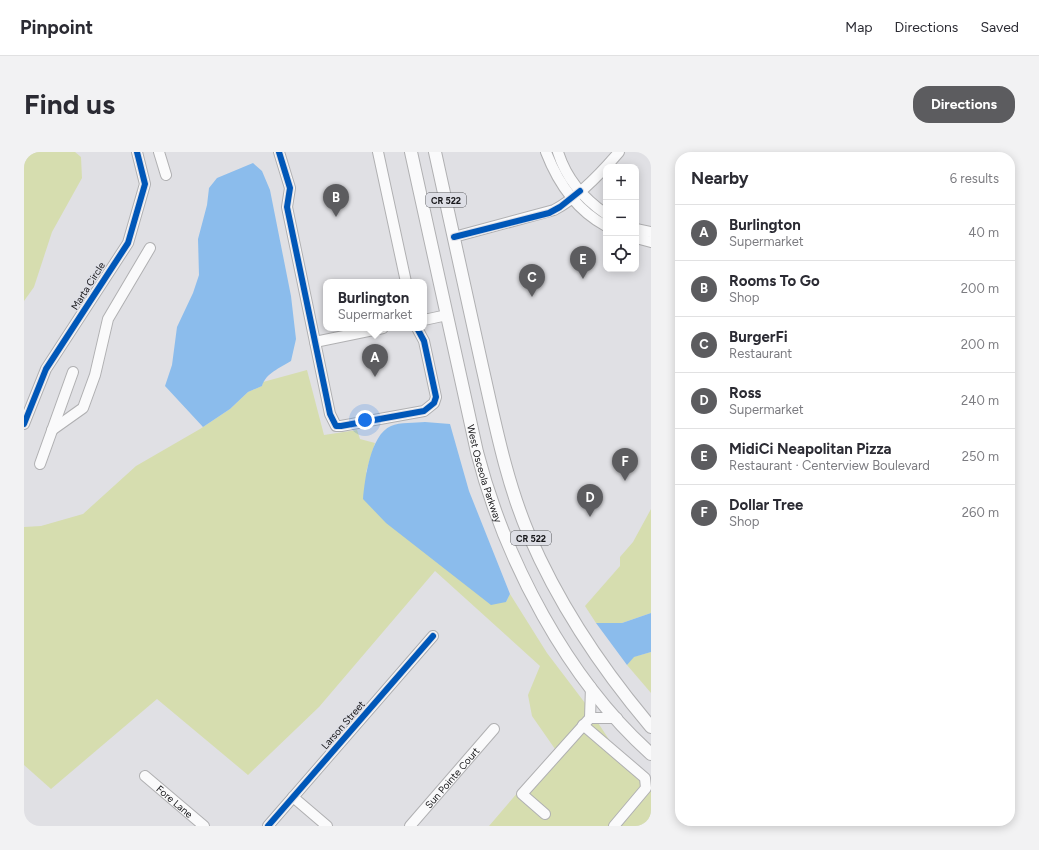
<!DOCTYPE html>
<html lang="en">
<head>
<meta charset="utf-8">
<style>
	body { margin:0; font-family:Figtree,sans-serif; background:#f2f2f3; color:#2b2b33 }
	.controls { position:absolute; right:12px; top:12px; display:grid; overflow:hidden; border-radius:8px; box-shadow:0 2px 10px #0003 }
	.controls button { width:36px; height:36px; display:grid; place-items:center; padding:0; border:0; border-bottom:1px solid #e1e1e2; background:#fff; color:#2b2b33; font:20px sans-serif }
	.you { position:absolute; left:341px; top:268px; width:14px; height:14px; margin:-10px; border:3px solid #fff; border-radius:50%; background:#1a73e8; box-shadow:0 0 0 6px #1a73e833 }
	.badge { display:grid; place-items:center; width:26px; height:26px; border-radius:50%; background:#5c5c5f; color:#fff; font-size:13px; font-weight:700 }
	.pin { position:absolute; translate:-50% -33px; filter:drop-shadow(0 1px 2px #0008) }
	.pin::after { content:''; position:absolute; top:21px; width:14px; height:12px; background:inherit; clip-path:polygon(0 0,100% 0,50% 100%) }
	.popup { position:absolute; left:299px; top:127px; width:104px; height:52px; box-sizing:border-box; display:grid; place-content:center; border-radius:8px; background:#fff; filter:drop-shadow(0 1px 3px #0005); font-size:13px; white-space:nowrap; color:#7c7c81 }
	.popup b { font-size:15px; color:#2b2b33 }
	.popup::after { content:''; position:absolute; left:50%; top:100%; margin-left:-8px; border:8px solid transparent; border-top-color:#fff }
	.list { margin:0; padding:0; list-style:none }
	h2 { display:flex; justify-content:space-between; align-items:center; height:52px; margin:0; padding:0 16px; font-size:17px }
	h2 small { font-size:13px; font-weight:400; color:#7c7c81 }
	.list li { display:grid; grid-template-columns:26px 1fr auto; gap:12px; align-items:center; box-sizing:border-box; height:56px; padding:0 16px; border-top:1px solid #e1e1e2 }
	.list b { display:block; font-size:15px; white-space:nowrap }
	.list p { margin:0; font-size:13px; white-space:nowrap; color:#7c7c81 }
	.list em { font-size:13px; font-style:normal; color:#7c7c81 }
	.icon { flex:none; width:22px; height:22px; fill:none; stroke:currentColor; stroke-width:2; stroke-linecap:round; stroke-linejoin:round }
	.map { position:relative; flex:none; width:627px; height:674px; overflow:hidden; border-radius:16px }
	header { display:flex; align-items:center; gap:24px; box-sizing:border-box; height:56px; padding:0 20px; background:#fff; border-bottom:1px solid #e1e1e2 }
	header strong { font-size:19px }
	nav { display:flex; gap:22px; margin-inline-start:auto; font-size:14px }
	.intro { display:flex; align-items:center; justify-content:space-between; box-sizing:border-box; height:96px; padding:0 24px }
	h1 { margin:0; font-size:28px }
	.button { padding:10px 18px; border-radius:16px; background:#5c5c5f; color:#fff; font-size:14px; font-weight:700 }
	main { display:flex; gap:24px; padding:0 24px }
	aside { flex:1; background:#fff; border-radius:16px; box-shadow:0 2px 10px #0003 }
	.map>svg:first-child { display:block }
</style>
</head>
<body>
<header>
<strong>Pinpoint</strong>
<nav><a>Map</a><a>Directions</a><a>Saved</a></nav>
</header>
<div class="intro"><h1>Find us</h1><a class="button">Directions</a></div>
<main>
<div class="map">
<svg width="627" height="674" viewBox="0 0 627 674">
	<rect width="100%" height="100%" fill="#e0e0e4"/>
	<g fill="#d6ddaf">
		<polygon points="0,0 51,0 57,5 58,26 28,80 10,135 0,149"/>
		<polygon points="283,218 300,283 333,278 336,287 351,291 342,320 482,450 486,442 523,501 561,551 605,618 627,637 627,674 465,674 531,597 508,564 504,543 516,514 411,419 295,555 224,623 133,547 27,637 0,613 0,375 17,374 59,362 112,314 176,277 206,257 224,240 238,234 239,230"/>
		<polygon points="627,357 627,461 598,471 572,471 561,454 596,414 596,405 609,390"/>
		<polygon points="627,500 627,541 603,513 609,505"/>
	</g>
	<g fill="#8bbcec">
		<path d="M229,11L238,19L246,38L267,144L272,187L267,209C256,216 242,221 238,234L224,240L206,257L179,275L141,234L148,213L153,175L169,141L175,123L174,87L183,53L185,36L193,26Z"/>
		<path d="M401,270L426,272L445,339L486,442L482,450L467,453L362,371L339,347C341,327 346,283 367,274C376,270 391,271 401,270Z"/>
		<polygon points="627,461 627,500 610,505 603,513 572,471 598,471"/>
	</g>
	<g fill="none" stroke-linecap="round" stroke-linejoin="round">
		<defs>
			<g id="minor">
				<polyline points="135,0 142,23"/>
				<polyline points="255,0 266,36 263,55 306,262 312,274 317,274 400,259 410,251 412,245 400,189 393,176"/>
				<polyline points="354,0 382,130"/>
				<path d="M522,0C534,31 552,58 582,74"/>
				<path d="M534,0C542,26 560,47 582,62"/>
				<polyline points="612,77 627,80"/>
				<path d="M430,85L530,58C553,46 578,20 595,0"/>
				<polyline points="612,86 627,90"/>
				<polyline points="400,168 423,163"/>
				<polyline points="291,190 359,176"/>
				<polyline points="0,272 22,217 104,91 121,32 113,0"/>
				<polyline points="28,278 59,256 71,223 84,167 126,96"/>
				<polyline points="16,312 49,220"/>
				<polyline points="567,535 566,566 593,566"/>
				<polyline points="559,573 621,626 622,636 590,674"/>
				<path id="s1" d="M121,624L180,674"/>
				<polyline points="269,645 303,674"/>
				<polyline points="521,662 498,642 566,566"/>
				<polyline points="244,674 409,484"/>
				<path id="s2" d="M386,674L470,577"/>
			</g>
			<g id="major">
				<path id="s3" d="M387,0L453,300C481,408 543,527 627,602"/>
				<path d="M411,0C427,71 442,143 458,214C471,271 482,329 505,383C535,453 578,517 627,575"/>
			</g>
		</defs>
		<use href="#minor" stroke="#b0b0b2" stroke-width="12"/>
		<use href="#major" stroke="#b0b0b2" stroke-width="14"/>
		<use href="#minor" stroke="#fafafb" stroke-width="10"/>
		<use href="#major" stroke="#fafafb" stroke-width="12"/>
		<defs>
			<g id="cycleway">
				<polyline points="255,0 266,36 263,55 306,262 312,274 317,274 400,259 410,251 412,245 400,189 393,176"/>
				<polyline points="430,85 525,61 536,55 556,39"/>
				<polyline points="0,272 22,217 104,91 121,32 113,0"/>
				<polyline points="244,674 409,484"/>
			</g>
		</defs>
		<use href="#cycleway" stroke="#dedfe6" stroke-width="8"/>
		<use href="#cycleway" stroke="#0057b8" stroke-width="6"/>
	</g>
	<g text-anchor="middle" dominant-baseline="central" stroke-width="3" stroke-linejoin="round" paint-order="stroke">
		<g fill="#dedfe6" stroke="#515256" stroke-width="1">
			<rect x="402" y="41" width="40" height="14" rx="3"/>
			<rect x="487" y="379" width="40" height="14" rx="3"/>
		</g>
		<g font-size="9" font-weight="bold" fill="#151518">
			<text x="422" y="48">CR 522</text>
			<text x="507" y="386">CR 522</text>
		</g>
		<g font-size="10" fill="#151518" stroke="#dedfe6">
			<text transform="translate(64 134) rotate(-58)">Marta Circle</text>
			<text stroke="none"><textPath href="#s3" startOffset="330">West Osceola Parkway</textPath></text>
			<text transform="translate(319 573) rotate(-49)">Larson Street</text>
			<text stroke="none"><textPath href="#s2" startOffset="64">Sun Pointe Court</textPath></text>
			<text stroke="none"><textPath href="#s1" startOffset="39">Fore Lane</textPath></text>
		</g>
	</g>
</svg>
<div class="controls">
<button>+</button>
<button>−</button>
<button><svg class="icon" aria-label="locate" viewBox="0 0 24 24"><circle cx="12" cy="12" r="6"/><path d="M12 2v4M12 18v4M2 12h4M18 12h4"/></svg></button>
</div>
<div class="you"></div>
<div class="pin badge" style="left:351px;top:225px">A</div>
<div class="popup"><b>Burlington</b>Supermarket</div>
<div class="pin badge" style="left:312px;top:65px">B</div>
<div class="pin badge" style="left:508px;top:145px">C</div>
<div class="pin badge" style="left:566px;top:365px">D</div>
<div class="pin badge" style="left:559px;top:127px">E</div>
<div class="pin badge" style="left:601px;top:329px">F</div>
</div>
<aside>
<h2>Nearby<small>6 results</small></h2>
<ul class="list">
<li><span class="badge">A</span><div><b>Burlington</b><p>Supermarket</p></div><em>40 m</em></li>
<li><span class="badge">B</span><div><b>Rooms To Go</b><p>Shop</p></div><em>200 m</em></li>
<li><span class="badge">C</span><div><b>BurgerFi</b><p>Restaurant</p></div><em>200 m</em></li>
<li><span class="badge">D</span><div><b>Ross</b><p>Supermarket</p></div><em>240 m</em></li>
<li><span class="badge">E</span><div><b>MidiCi Neapolitan Pizza</b><p>Restaurant · Centerview Boulevard</p></div><em>250 m</em></li>
<li><span class="badge">F</span><div><b>Dollar Tree</b><p>Shop</p></div><em>260 m</em></li>
</ul>
</aside>
</main>
</body>
</html>
